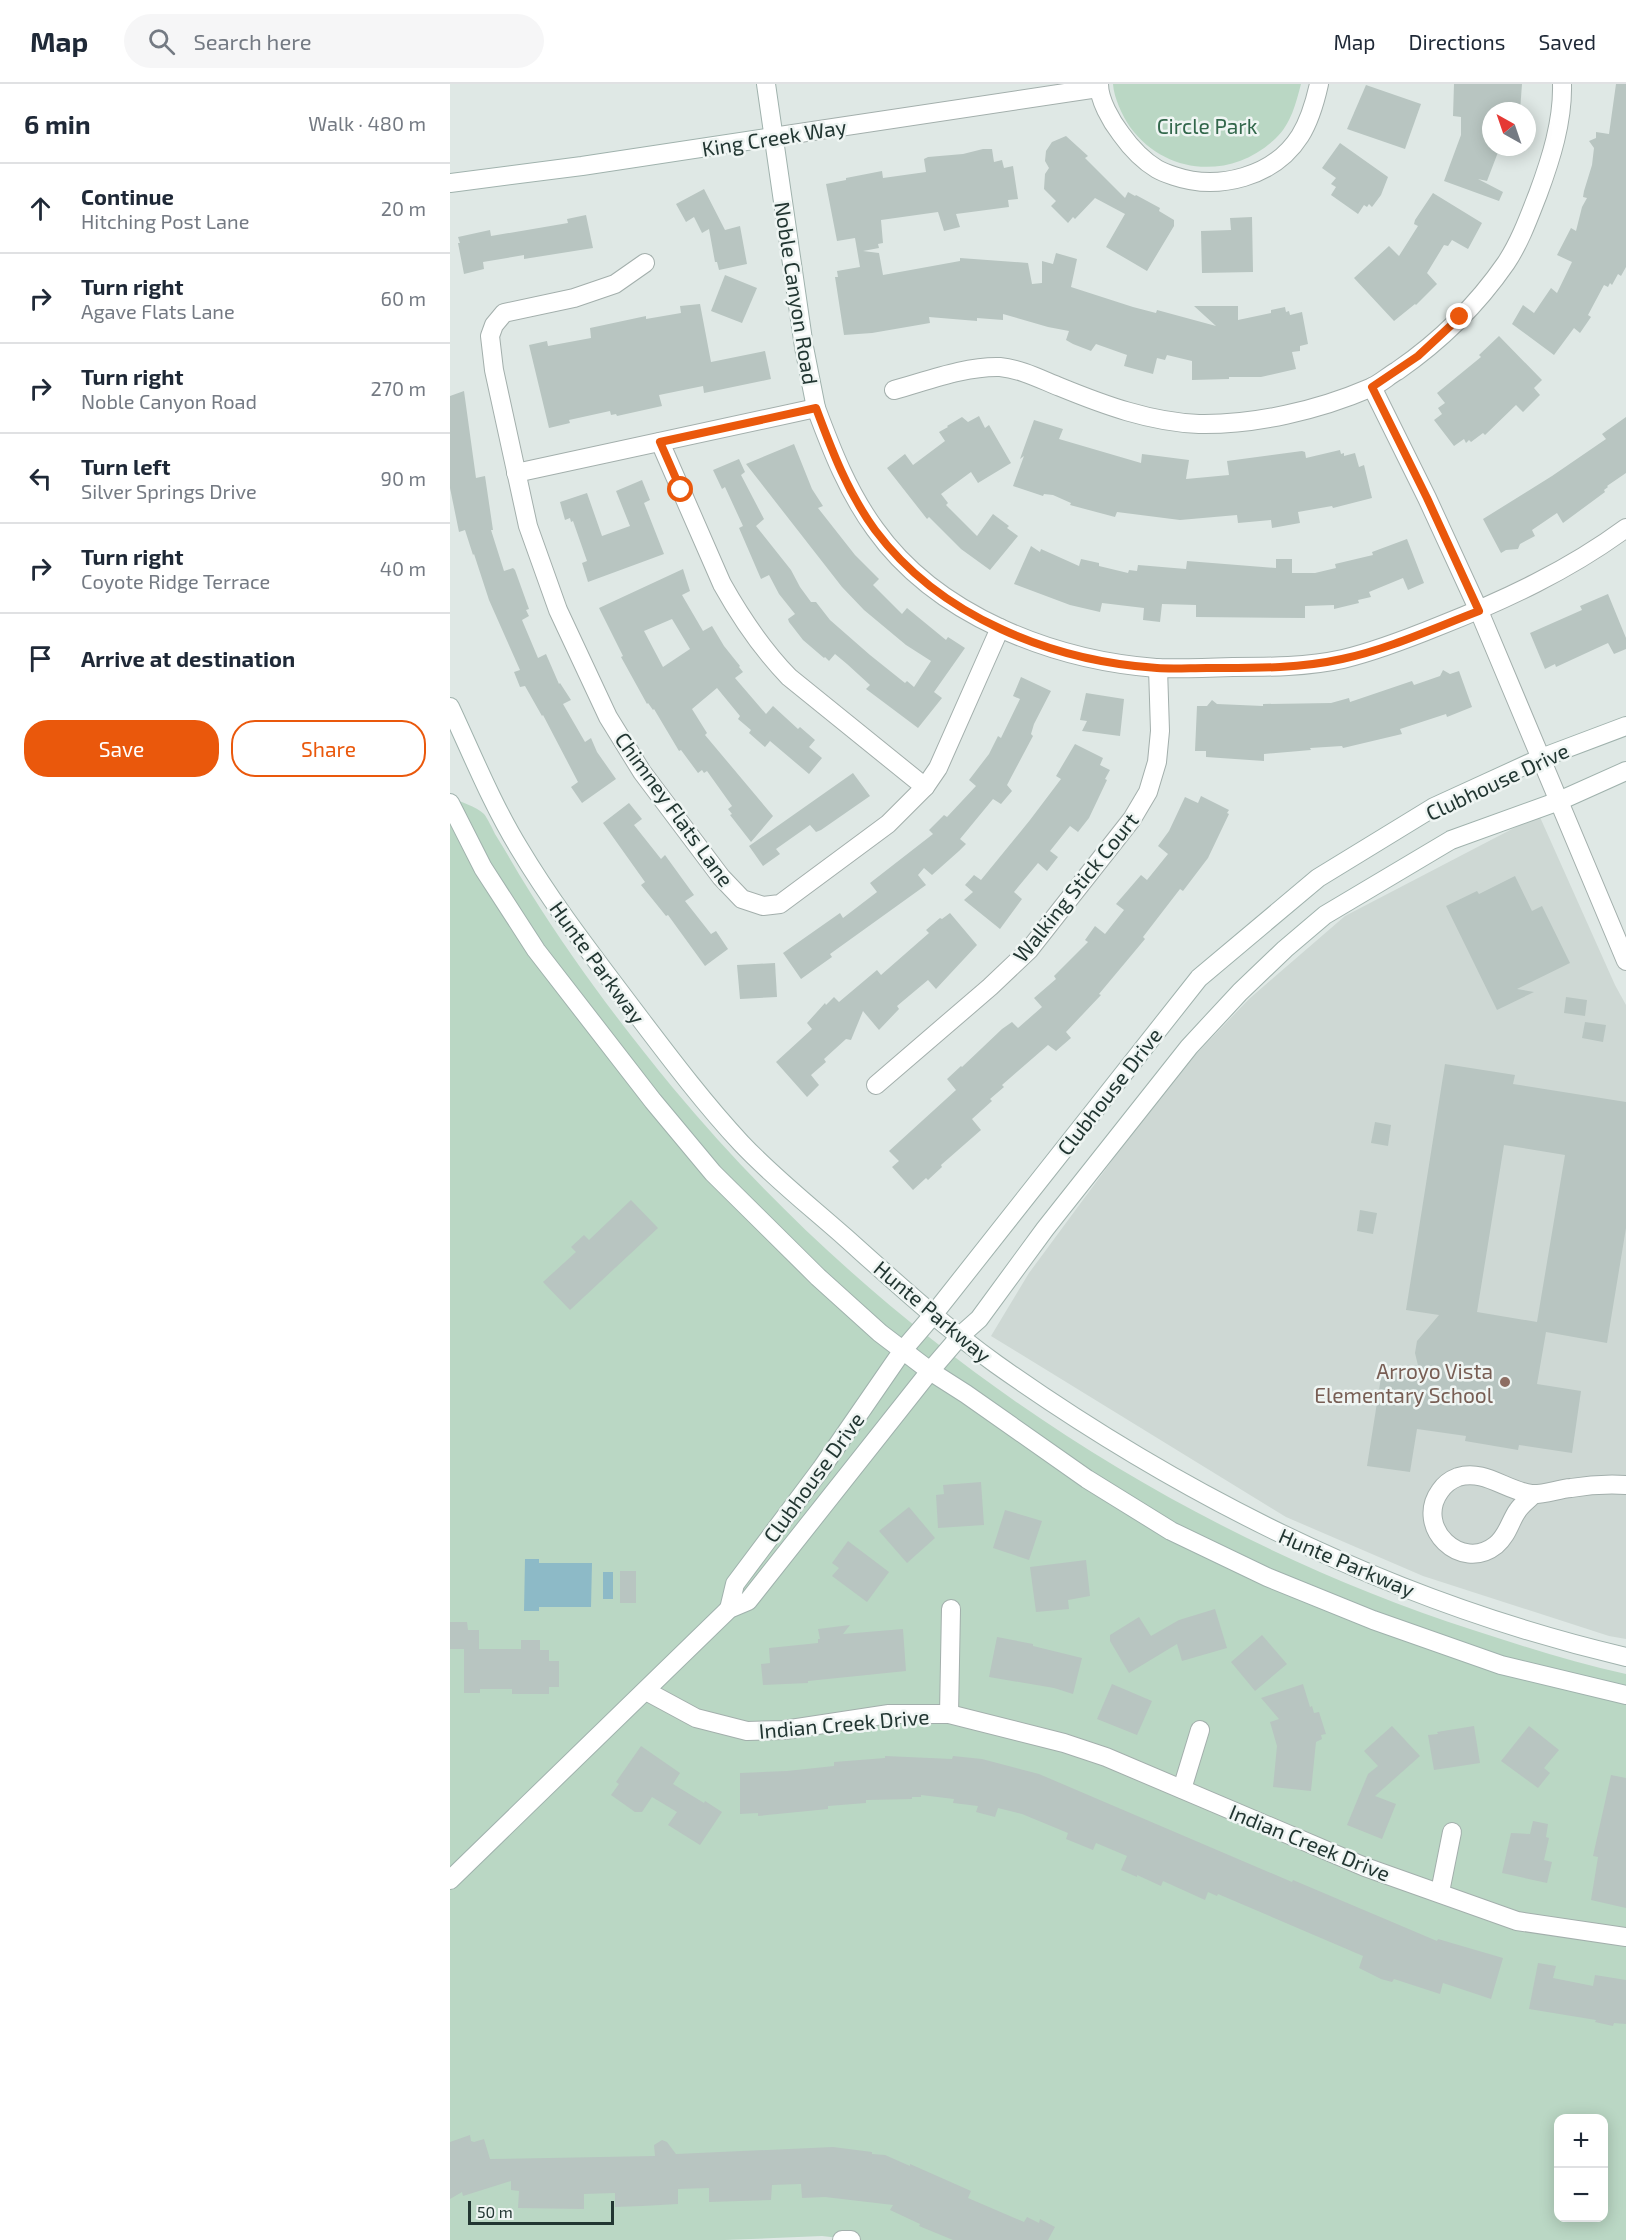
<!DOCTYPE html>
<html lang="en">
<head>
<meta charset="utf-8">
<style>
	body { margin:0; font-family:"Exo 2",sans-serif; background:#f6f6f7; color:#1f2937 }
	.controls { position:absolute; right:18px; bottom:18px; display:grid; overflow:hidden; border-radius:12px; box-shadow:0 3px 15px #0003 }
	.controls button { width:54px; height:54px; display:grid; place-items:center; padding:0; border:0; border-bottom:2px solid #e0e1e3; background:#fff; color:#1f2937; font:30px sans-serif }
	.compass { position:absolute; left:1032px; top:18px; width:54px; height:54px; border-radius:50%; background:#fff; box-shadow:0 3px 15px #0003; rotate:320deg }
	.scale { position:absolute; left:18px; bottom:15px; width:146px; box-sizing:border-box; padding-left:6px; border:3px solid #223632; border-top:0; font-size:16px; line-height:21px; white-space:nowrap; color:#223632; -webkit-text-stroke:4px #eff5f3; paint-order:stroke }
	.stop { position:absolute; width:18px; height:18px; margin:-14px; border:4px solid #ea580c; border-radius:50%; background:#fff }
	.stop.end { background:#ea580c; border-color:#fff; box-shadow:0 2px 6px #0008 }
	.list { margin:0; padding:0; list-style:none }
	h2 { display:flex; justify-content:space-between; align-items:center; height:78px; margin:0; padding:0 24px; font-size:26px }
	h2 small { font-size:20px; font-weight:400; color:#747a83 }
	.list li { display:grid; grid-template-columns:39px 1fr auto; gap:18px; align-items:center; box-sizing:border-box; height:90px; padding:0 24px; border-top:2px solid #e0e1e3 }
	.list b { display:block; font-size:22px; white-space:nowrap }
	.list p { margin:0; font-size:20px; white-space:nowrap; color:#747a83 }
	.list em { font-size:20px; font-style:normal; color:#747a83 }
	.actions { display:flex; gap:12px; padding:18px 24px }
	.actions a { flex:1; padding:14px 0; border:2px solid #ea580c; border-radius:24px; text-align:center; font-size:21px; color:#ea580c }
	.actions .main { background:#ea580c; color:#fff }
	.icon { flex:none; width:33px; height:33px; fill:none; stroke:currentColor; stroke-width:2; stroke-linecap:round; stroke-linejoin:round }
	.map { position:relative; flex:none; width:1176px; height:2156px; overflow:hidden }
	header { display:flex; align-items:center; gap:36px; box-sizing:border-box; height:84px; padding:0 30px; background:#fff; border-bottom:2px solid #e0e1e3 }
	header strong { font-size:28px }
	nav { display:flex; gap:33px; margin-inline-start:auto; font-size:21px }
	.search { width:420px; height:54px; background:#f6f6f7; display:flex; align-items:center; gap:15px; box-sizing:border-box; padding:0 21px; border-radius:33px; color:#747a83; font-size:22px }
	main { display:flex }
	aside { flex:1; background:#fff }
	.map>svg:first-child { display:block }
</style>
</head>
<body>
<header>
<strong>Map</strong>
<div class="search"><svg class="icon" aria-label="search" viewBox="0 0 24 24"><circle cx="10" cy="10" r="6"/><path d="M15 15l6 6"/></svg>Search here</div>
<nav><a>Map</a><a>Directions</a><a>Saved</a></nav>
</header>
<main>
<aside>
<h2>6 min<small>Walk · 480 m</small></h2>
<ul class="list">
<li><svg class="icon" aria-label="ahead" viewBox="0 0 24 24"><path d="M12 20V5M6 11l6-6 6 6"/></svg><div><b>Continue</b><p>Hitching Post Lane</p></div><em>20 m</em></li>
<li><svg class="icon" aria-label="right" viewBox="0 0 24 24"><path d="M7 20v-9h11M14 6l5 5-5 5"/></svg><div><b>Turn right</b><p>Agave Flats Lane</p></div><em>60 m</em></li>
<li><svg class="icon" aria-label="right" viewBox="0 0 24 24"><path d="M7 20v-9h11M14 6l5 5-5 5"/></svg><div><b>Turn right</b><p>Noble Canyon Road</p></div><em>270 m</em></li>
<li><svg class="icon" aria-label="left" viewBox="0 0 24 24"><path d="M17 20v-9H6M10 6l-5 5 5 5"/></svg><div><b>Turn left</b><p>Silver Springs Drive</p></div><em>90 m</em></li>
<li><svg class="icon" aria-label="right" viewBox="0 0 24 24"><path d="M7 20v-9h11M14 6l5 5-5 5"/></svg><div><b>Turn right</b><p>Coyote Ridge Terrace</p></div><em>40 m</em></li>
<li><svg class="icon" aria-label="arrive" viewBox="0 0 24 24"><path d="M6 21V4h12l-3 4 3 4H6"/></svg><div><b>Arrive at destination</b></div></li>
</ul>
<div class="actions"><a class="main">Save</a><a>Share</a></div>
</aside>
<div class="map">
<svg width="1176" height="2156" viewBox="0 0 1176 2156">
	<rect width="100%" height="100%" fill="#dfe8e5"/>
	<polygon fill="#ced8d4" points="1089,731 1165,901 1176,921 1176,1555 1159,1552 973,1492 836,1433 541,1252 579,1189 723,994 799,915 895,832"/>
	<g fill="#bad7c4" fill-rule="evenodd">
		<path d="M663,0H851C846,19 841,40 826,54C782,96 716,92 680,43C672,31 664,14 663,0Z"/>
		<path d="M0,713C10,718 26,722 34,730C38,735 42,744 45,750C57,769 68,789 80,808C123,877 172,942 223,1004C430,1253 715,1446 1023,1546C1073,1562 1124,1579 1176,1590V2156H406L372,2152L275,2156H0ZM1108,2034H1154V2134H1108Z"/>
	</g>
	<g fill="#8dbac7">
		<polygon points="75,1475 89,1475 89,1479 142,1479 141,1523 89,1523 89,1527 74,1527"/>
		<rect x="153" y="1488" width="10" height="27"/>
	</g>
	<g fill="#b8c5c1" fill-rule="evenodd">
		<polygon points="1004,0 1072,0 1070,27 1041,27 1041,63 1050,63 1037,97 1028,95 1053,108 1049,117 994,97 1011,51 1011,33 1003,32"/>
		<polygon points="1166,0 1176,0 1176,183 1171,192 1168,190 1162,201 1160,199 1158,203 1154,201 1138,231 1141,233 1130,249 1124,244 1104,271 1062,240 1073,221 1084,229 1101,204 1107,209 1122,178 1107,171 1121,144 1126,147 1132,123 1137,114 1133,113 1134,107 1142,81 1144,64 1139,57 1146,54 1146,48 1159,50"/>
		<polygon points="916,1 971,20 955,65 897,45"/>
		<polygon points="616,52 638,72 635,74 675,114 678,108 685,112 686,111 710,124 709,127 724,136 724,142 697,187 656,163 675,130 645,114 625,135 623,133 618,139 601,122 606,117 594,105 595,90 599,84 595,77 596,67 602,58"/>
		<polygon points="890,59 938,93 931,111 922,123 919,120 917,123 914,121 908,130 881,111 886,103 881,100 886,94 872,84"/>
		<polygon points="533,65 542,65 544,78 552,76 554,84 563,82 568,115 558,116 559,123 506,130 510,143 494,147 488,128 431,136 433,159 428,160 429,164 413,167 429,169 433,191 510,177 510,174 578,179 582,200 592,199 592,177 603,180 606,169 627,175 621,203 683,223 706,229 707,226 766,242 744,222 788,222 788,236 821,229 821,226 835,223 836,228 839,227 840,231 852,228 858,260 850,262 850,267 842,268 846,285 811,293 779,293 779,295 742,296 742,277 717,271 715,276 707,274 703,290 674,282 677,271 646,260 641,267 623,260 616,256 619,247 598,243 553,230 553,236 527,234 527,237 479,233 480,239 422,249 394,251 385,193 388,193 387,187 410,183 405,154 387,157 376,100 396,96 396,94 432,87 433,94 476,88 474,75 478,73 513,70"/>
		<polygon points="254,105 275,146 290,142 297,180 269,186 267,178 265,178 259,145 252,149 244,133 236,138 226,120"/>
		<polygon points="983,109 1032,139 1018,165 1002,156 998,162 994,161 977,189 987,200 966,221 965,220 944,237 904,194 939,162 949,172 968,142 964,140 965,136"/>
		<polygon points="136,131 143,164 74,175 74,171 33,178 34,185 14,190 8,159 10,159 8,153 40,146 41,152 118,139 117,135"/>
		<polygon points="802,133 803,188 752,189 751,147 781,146 780,134"/>
		<polygon points="275,191 307,204 292,239 261,227"/>
		<polygon points="250,220 261,278 315,267 321,295 254,309 253,302 209,311 212,322 167,332 166,330 161,331 160,327 119,336 120,339 99,344 79,261 97,257 98,262 141,254 140,244 196,232 196,235 231,229 230,222"/>
		<polygon points="1049,252 1092,296 1084,304 1090,311 1073,328 1066,321 1035,351 1033,349 1021,358 1019,356 1016,359 1014,355 1004,362 984,336 992,330 988,324 995,319 987,309 1031,273 1029,271"/>
		<polygon points="14,307 26,394 35,392 43,446 41,446 54,487 63,484 65,486 79,525 76,526 79,532 72,536 88,574 96,570 109,600 110,599 121,616 113,620 135,658 141,654 147,668 166,695 132,719 121,703 128,698 93,631 92,632 75,602 70,603 64,588 70,586 39,516 24,470 23,471 15,446 9,448 0,404 0,312"/>
		<polygon points="529,332 535,344 539,341 561,379 528,399 521,388 491,410 498,419 496,421 527,452 543,430 559,442 557,444 568,452 540,486 511,465 479,433 477,435 437,384 455,370 463,381 495,357 489,348 498,343 497,342 512,333 518,338"/>
		<polygon points="1176,333 1176,389 1157,402 1158,403 1154,406 1155,408 1113,439 1107,429 1082,446 1085,452 1070,460 1068,465 1056,466 1051,469 1033,435 1102,392 1156,355 1152,350"/>
		<polygon points="584,336 613,345 609,355 691,379 692,370 739,376 736,395 779,391 777,377 852,367 855,368 856,374 890,366 891,370 894,369 894,372 905,369 909,383 914,381 922,414 883,424 882,422 848,428 850,439 822,444 821,436 788,439 787,431 730,436 667,428 665,433 620,421 621,419 603,411 594,410 593,412 563,402 574,372 570,375"/>
		<polygon points="344,360 362,405 373,422 368,424 405,471 429,495 423,501 452,530 457,524 496,556 498,553 515,564 484,608 492,614 468,644 416,605 420,601 397,580 385,570 379,577 375,573 374,574 353,556 339,538 338,535 345,530 329,510 319,491 311,495 289,444 293,442 275,403 272,405 263,386 289,375 295,388 291,391 314,435 306,442 341,486 350,503 361,518 366,518 380,536 420,571 455,599 457,597 464,603 481,577 456,561 414,526 392,503 296,380"/>
		<polygon points="192,396 200,416 194,419 214,470 138,498 132,479 137,477 123,437 121,438 120,434 115,436 110,418 137,409 152,452 180,442 166,407"/>
		<polygon points="957,455 974,499 958,506 953,494 919,508 921,513 908,516 909,519 884,525 884,521 855,522 855,534 746,533 746,521 712,520 710,538 693,536 694,524 652,519 650,528 620,521 564,500 581,462 590,468 591,465 629,482 631,475 649,479 649,482 678,489 679,486 687,487 688,481 736,485 737,477 826,484 826,475 842,475 842,489 865,489 886,484 885,480 923,471 922,468"/>
		<path d="M233,485L240,507L232,511L253,547L262,542L274,562L290,582L289,583L293,588L285,594L316,630L323,622L348,645L350,643L365,656L359,663L372,674L359,690L320,657L315,663L299,649L301,646L288,635L290,632L267,604L242,625L257,649L255,651L323,732L301,758L280,731L282,730L278,725L282,722L257,687L254,689L252,686L248,689L231,666L229,667L204,625L203,626L198,619L197,620L171,573L173,572L149,524ZM222,535L240,565L213,583L194,547Z"/>
		<polygon points="1158,510 1176,554 1176,565 1164,570 1158,559 1106,583 1105,580 1095,585 1080,549 1132,526 1130,522"/>
		<polygon points="993,586 1000,590 1009,587 1022,623 997,633 996,630 950,645 952,650 893,664 892,662 860,664 861,666 814,670 814,677 756,673 756,667 745,667 747,622 757,622 762,616 767,620 813,622 813,620 881,619 899,614 900,618 962,597 964,601 990,592"/>
		<polygon points="571,593 601,607 584,640 581,650 583,652 557,701 562,707 551,720 543,715 510,755 516,760 509,767 482,791 474,784 468,791 476,801 380,870 382,873 351,895 333,869 390,829 393,834 427,808 420,799 483,750 479,746 494,731 497,733 526,702 519,696 539,670 548,652 551,654 570,615 563,612"/>
		<polygon points="636,609 674,615 670,652 632,647 637,637 630,636"/>
		<polygon points="625,660 653,674 650,681 660,686 655,695 657,696 639,734 628,748 620,742 600,767 608,773 597,787 588,779 564,808 572,815 550,845 514,816 523,808 515,801 524,791 531,796 580,736 611,695 606,692"/>
		<polygon points="403,689 420,712 371,746 366,748 360,741 326,765 330,770 313,782 299,762"/>
		<polygon points="751,712 779,726 777,729 779,730 758,774 733,807 730,805 693,853 695,855 649,910 651,911 616,948 621,954 606,967 598,961 552,1001 554,1003 540,1015 542,1017 522,1035 531,1046 491,1081 492,1083 478,1096 476,1094 463,1106 442,1083 449,1077 439,1067 506,1006 497,995 511,982 512,983 552,945 562,938 568,944 592,923 584,914 606,895 604,892 638,858 635,856 645,842 655,850 674,826 666,820 691,791 697,796 718,770 708,762 719,747 735,713 748,719"/>
		<polygon points="179,719 192,735 184,741 211,775 215,771 244,811 235,817 261,850 266,847 278,865 255,882 218,831 216,832 191,801 195,798 153,739"/>
		<polygon points="1065,792 1082,827 1092,822 1120,879 1067,905 1084,908 1047,926 996,822 1027,807 1029,810"/>
		<polygon points="500,829 527,861 486,905 478,896 447,922 449,925 429,946 413,927 401,956 396,955 374,975 376,978 361,991 369,1001 357,1013 326,978 362,945 357,939 375,919 376,921 384,913 389,918 427,886 431,891 479,849 476,846 490,834 492,835"/>
		<polygon points="325,879 327,913 290,915 287,881"/>
		<polygon points="1116,913 1137,916 1135,932 1114,929"/>
		<polygon points="1135,938 1156,941 1153,958 1132,954"/>
		<path d="M995,980L1065,991L1063,1000L1176,1018V1144L1157,1259L1096,1248L1087,1300L1131,1307L1122,1369L1069,1361L1068,1366L1015,1357L1016,1352L967,1345L960,1388L917,1382L932,1287L971,1294L965,1269L967,1257L989,1231L956,1226ZM1054,1061L1115,1071L1087,1238L1027,1228Z"/>
		<polygon points="925,1038 941,1041 938,1062 921,1059"/>
		<polygon points="181,1116 208,1144 120,1226 93,1198 126,1168 121,1163 134,1151 139,1156"/>
		<polygon points="910,1126 927,1129 923,1150 907,1147"/>
		<polygon points="531,1398 534,1441 488,1444 486,1411 494,1410 493,1401"/>
		<polygon points="459,1423 485,1454 457,1479 429,1447"/>
		<polygon points="555,1426 592,1437 579,1476 543,1464"/>
		<polygon points="398,1457 439,1488 417,1518 382,1492 389,1484 382,1479"/>
		<polygon points="636,1476 640,1512 618,1516 619,1525 586,1528 580,1483"/>
		<rect x="170" y="1487" width="16" height="32"/>
		<polygon points="765,1525 777,1564 732,1577 727,1560 679,1589 660,1557 660,1551 689,1533 701,1552 729,1536"/>
		<polygon points="0,1538 17,1538 18,1546 29,1546 29,1565 71,1565 71,1556 90,1556 90,1566 99,1566 99,1577 109,1577 109,1603 99,1603 99,1610 62,1610 62,1605 30,1605 30,1609 14,1609 14,1565 0,1565"/>
		<polygon points="400,1541 393,1550 453,1545 456,1587 358,1597 358,1599 313,1601 311,1580 320,1579 319,1564 368,1559 368,1555 370,1555 368,1545"/>
		<polygon points="812,1551 837,1580 805,1607 781,1578"/>
		<polygon points="547,1553 583,1560 583,1562 632,1574 623,1610 604,1604 539,1593"/>
		<polygon points="662,1600 702,1617 687,1651 647,1635"/>
		<polygon points="853,1600 860,1623 862,1622 864,1629 869,1628 876,1650 871,1651 872,1655 866,1658 861,1707 823,1703 827,1662 820,1638 829,1635 811,1614"/>
		<polygon points="942,1642 970,1672 925,1712 946,1720 932,1755 897,1741 918,1690 928,1682 914,1667"/>
		<polygon points="1024,1642 1030,1679 984,1686 978,1651 988,1650 987,1648"/>
		<polygon points="1079,1642 1109,1666 1094,1684 1100,1689 1088,1704 1051,1677"/>
		<polygon points="191,1662 230,1689 223,1700 254,1719 255,1717 272,1728 250,1761 218,1741 227,1728 202,1713 192,1728 185,1728 161,1711 169,1700 166,1698"/>
		<polygon points="435,1672 502,1675 503,1672 532,1675 589,1690 842,1798 843,1796 987,1857 988,1855 1053,1874 1041,1915 993,1899 990,1910 944,1895 942,1898 931,1895 909,1884 913,1872 768,1810 767,1812 758,1808 755,1816 713,1797 711,1802 687,1791 687,1793 671,1786 677,1772 646,1759 643,1766 616,1755 618,1749 572,1730 548,1724 545,1733 526,1728 528,1722 503,1719 504,1715 471,1711 471,1713 462,1713 462,1715 416,1716 416,1719 378,1722 378,1725 308,1732 308,1729 290,1730 290,1689 337,1687 384,1682 384,1678 435,1674"/>
		<polygon points="1161,1691 1176,1694 1176,1824 1141,1816 1148,1773 1143,1772"/>
		<polygon points="1083,1737 1098,1740 1096,1753 1099,1754 1094,1776 1102,1778 1097,1799 1052,1789 1061,1749 1080,1750"/>
		<polygon points="1088,1879 1106,1882 1103,1894 1143,1902 1145,1891 1176,1896 1176,1940 1164,1939 1163,1942 1145,1938 1146,1936 1079,1925"/>
		<polygon points="20,2051 21,2057 24,2058 34,2055 40,2075 205,2072 204,2061 212,2056 217,2058 226,2070 383,2063 422,2068 422,2070 435,2071 460,2082 460,2080 521,2107 518,2114 574,2138 577,2133 589,2139 590,2135 605,2143 598,2156 503,2156 469,2142 470,2140 440,2126 443,2121 375,2113 352,2114 351,2100 322,2101 321,2116 259,2118 259,2104 228,2105 228,2120 192,2122 165,2123 165,2109 134,2110 134,2125 68,2124 69,2107 61,2106 61,2097 13,2112 12,2108 0,2115 0,2058"/>
	</g>
	<g fill="none" stroke-linecap="round" stroke-linejoin="round">
		<defs>
			<g id="street">
				<path d="M649,0C649,16 661,37 671,50C681,64 692,76 707,85C712,88 718,90 724,92C768,107 824,93 850,52C860,36 865,18 869,0"/>
				<polyline points="323,53 648,4"/>
				<polyline points="195,179 165,200 124,214 54,229 44,241 40,252 44,286 78,442 108,526 158,633 192,688 271,793 292,815 313,822 330,820 438,740 475,703 488,684 550,544"/>
				<polyline points="922,303 977,414 1029,527 1176,877"/>
				<path d="M444,306C477,297 515,282 550,283C571,285 590,295 610,303C654,321 700,338 749,340C805,341 869,326 920,304C930,300 938,292 947,287C989,258 1027,221 1056,179C1070,158 1079,133 1088,110C1101,75 1113,37 1112,0"/>
				<path d="M210,358L272,500C291,534 312,565 339,593L475,703"/>
				<path d="M66,389L366,324C382,367 398,408 425,445C487,532 603,576 706,584C731,585 758,584 783,583C820,583 857,583 893,575C926,567 957,555 989,542C1055,516 1119,486 1176,444"/>
				<polyline points="426,1001 540,903 579,866 682,735 698,708 707,678 710,647 708,584"/>
				<path d="M1084,1410C1079,1415 1072,1420 1068,1426C1060,1437 1058,1451 1046,1461C1011,1489 964,1443 990,1407C994,1401 1000,1396 1008,1393C1034,1385 1055,1406 1081,1410C1094,1411 1108,1405 1121,1404C1139,1401 1158,1400 1176,1401"/>
				<polyline points="196,1607 246,1634 297,1647 334,1646 439,1630 499,1630 614,1659 656,1673 915,1783 1067,1837 1176,1853"/>
				<polyline points="499,1630 501,1525"/>
				<polyline points="732,1705 750,1646"/>
				<polyline points="990,1808 1002,1748"/>
				<polyline points="392,2156 401,2156"/>
			</g>
			<g id="secondary">
				<polyline points="316,0 354,263 366,324"/>
				<polyline points="0,99 132,82 323,53"/>
				<path d="M0,623C22,670 42,720 69,764C103,821 143,872 182,924C217,970 252,1017 291,1059C323,1093 361,1123 396,1154C444,1197 493,1242 546,1280C738,1416 946,1519 1176,1573"/>
				<polyline points="0,719 33,784 86,866 203,1017 263,1089 368,1193 430,1249 480,1287 516,1310 637,1395 721,1447 817,1493 923,1536 1051,1581 1176,1611"/>
				<polyline points="279,1525 285,1500 371,1385 453,1266 483,1231 749,894 868,794 984,723 1091,674 1176,642"/>
				<polyline points="0,1796 279,1525 298,1517 480,1287 511,1251 529,1235 595,1145 739,963 790,908 835,865 875,831 1001,756 1109,717 1176,687"/>
			</g>
		</defs>
		<use href="#street" stroke="#a3afac" stroke-width="20"/>
		<use href="#secondary" stroke="#a0b2ad" stroke-width="20"/>
		<use href="#street" stroke="#fff" stroke-width="18"/>
		<use href="#secondary" stroke="#fff" stroke-width="18"/>
	</g>
	<g fill="none" stroke-linecap="round" stroke-linejoin="round">
		<path stroke="#ea580c" stroke-width="8" d="M231,406L210,358L366,324C382,367 398,409 425,446C490,533 602,577 707,584C723,585 740,584 757,584C802,584 847,585 892,575C939,565 984,544 1029,527L977,414L922,303L968,272L1010,233"/>
	</g>
	<circle fill="#8d6e63" stroke="#eff5f3" stroke-width="2" cx="1055" cy="1298" r="6"/>
	<g text-anchor="middle" dominant-baseline="central" stroke-width="5" stroke-linejoin="round" paint-order="stroke">
		<g font-size="21" fill="#32674b" stroke="#eff5f3">
			<text x="757" y="41">Circle Park</text>
		</g>
		<g font-size="21" fill="#223632" stroke="#eff5f3">
			<text transform="translate(324 53) rotate(-9)">King Creek Way</text>
			<text transform="translate(347 209) rotate(81)">Noble Canyon Road</text>
			<text transform="translate(1047 697) rotate(-25)">Clubhouse Drive</text>
			<text transform="translate(225 725) rotate(54)">Chimney Flats Lane</text>
			<text transform="translate(625 803) rotate(-51)">Walking Stick Court</text>
			<text transform="translate(148 878) rotate(54)">Hunte Parkway</text>
			<text transform="translate(659 1007) rotate(-52)">Clubhouse Drive</text>
			<text transform="translate(483 1227) rotate(40)">Hunte Parkway</text>
			<text transform="translate(363 1393) rotate(-54)">Clubhouse Drive</text>
			<text transform="translate(897 1478) rotate(23)">Hunte Parkway</text>
			<text transform="translate(394 1639) rotate(-5)">Indian Creek Drive</text>
			<text transform="translate(860 1758) rotate(22)">Indian Creek Drive</text>
		</g>
		<g font-size="21" fill="#785e54" stroke="#eff5f3" text-anchor="end">
			<text x="1043" y="1286">Arroyo Vista<tspan x="1043" dy="24">Elementary School</tspan></text>
		</g>
	</g>
</svg>
<div class="controls">
<button>+</button>
<button>−</button>
</div>
<svg class="compass" viewBox="-18 -18 36 36"><path d="M0-13l5 13h-10z" fill="#e53935"/><path d="M0 13l5-13h-10z" fill="#747a83"/></svg>
<div class="scale">50 m</div>
<div class="stop" style="left:231px;top:406px"></div>
<div class="stop end" style="left:1010px;top:233px"></div>
</div>
</main>
</body>
</html>
